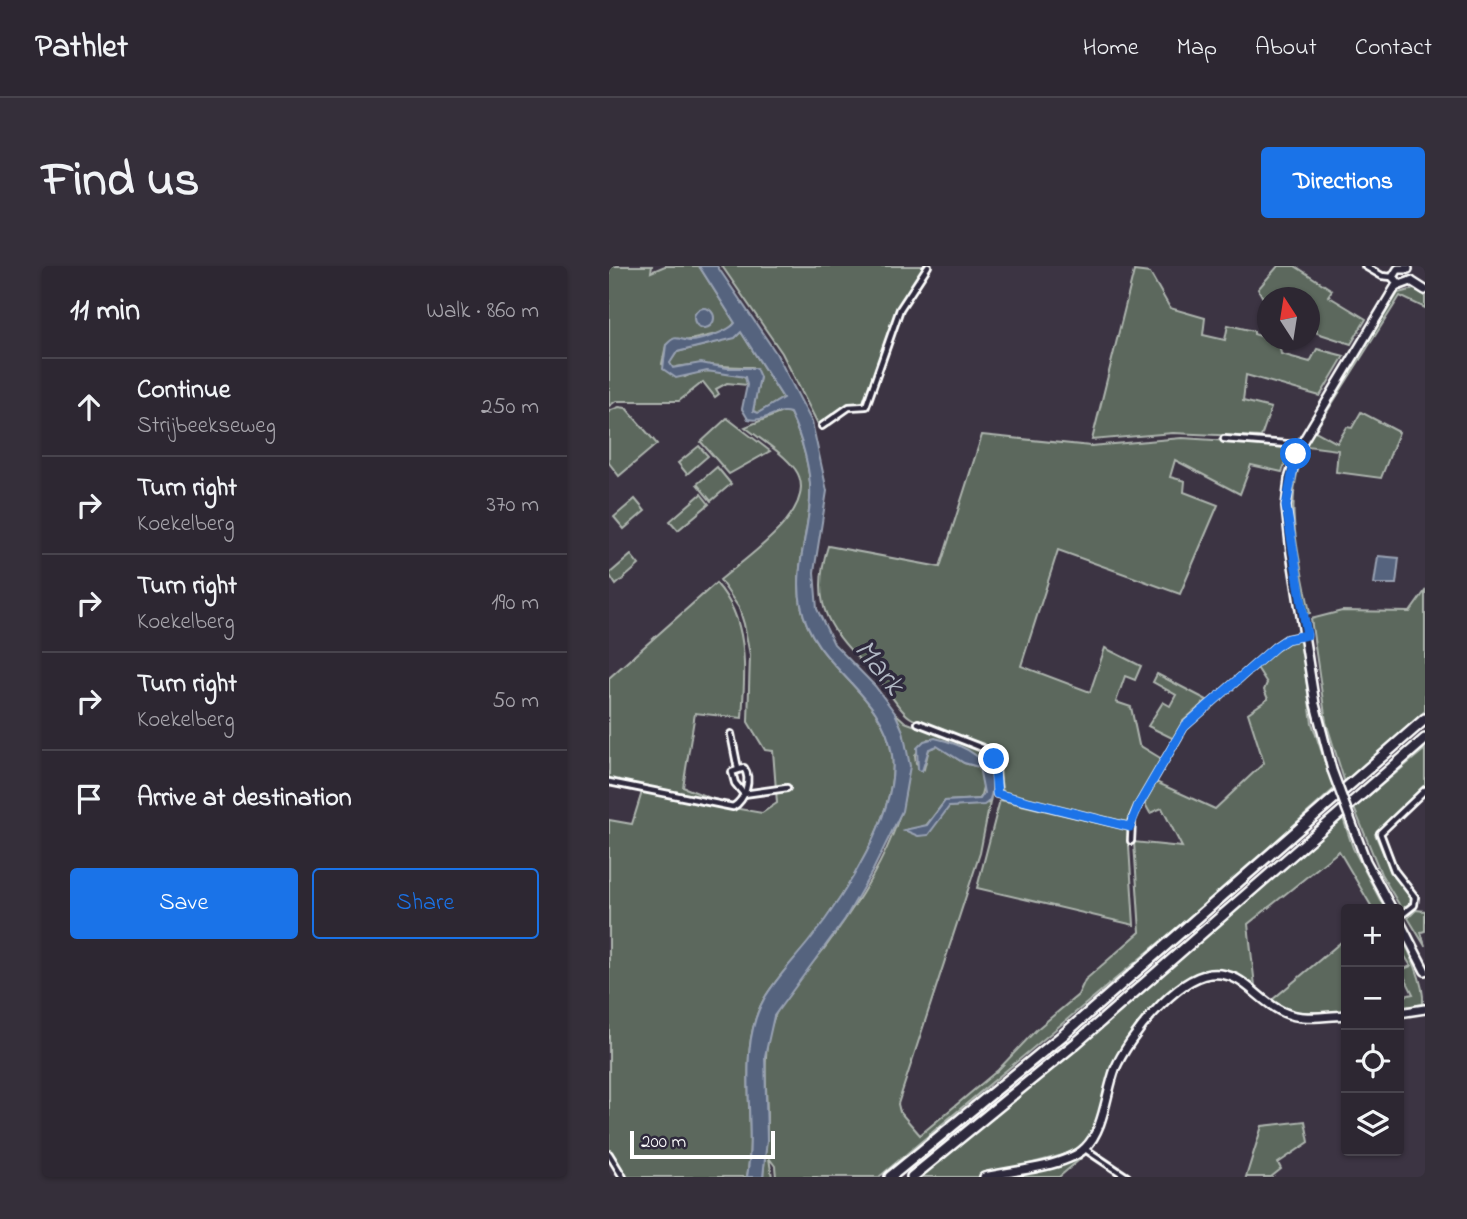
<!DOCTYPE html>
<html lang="en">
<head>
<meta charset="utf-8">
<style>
	body { margin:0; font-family:"Indie Flower",sans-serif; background:#352f3a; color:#f1f3f6 }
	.controls { position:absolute; right:21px; bottom:21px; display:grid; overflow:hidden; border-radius:7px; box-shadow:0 2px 5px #0004 }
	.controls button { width:63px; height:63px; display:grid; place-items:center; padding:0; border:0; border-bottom:2px solid #48444d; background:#2d2732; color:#f1f3f6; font:35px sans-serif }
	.compass { position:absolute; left:648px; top:21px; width:63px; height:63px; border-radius:50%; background:#2d2732; box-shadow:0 2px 5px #0004; rotate:348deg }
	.scale { position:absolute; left:21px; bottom:18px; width:145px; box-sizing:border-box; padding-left:7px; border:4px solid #fff; border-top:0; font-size:19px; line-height:24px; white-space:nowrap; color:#fff; -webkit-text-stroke:5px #2f2a3d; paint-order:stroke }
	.stop { position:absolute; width:21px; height:21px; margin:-16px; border:5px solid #1a73e8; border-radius:50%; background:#fff }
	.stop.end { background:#1a73e8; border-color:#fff; box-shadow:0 2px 7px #0008 }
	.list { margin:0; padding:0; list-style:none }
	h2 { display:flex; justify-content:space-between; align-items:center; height:91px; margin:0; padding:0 28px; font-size:30px }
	h2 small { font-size:23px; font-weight:400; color:#a7a5ac }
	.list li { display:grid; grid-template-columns:46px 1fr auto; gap:21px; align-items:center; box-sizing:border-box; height:98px; padding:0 28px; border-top:2px solid #48444d }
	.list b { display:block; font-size:26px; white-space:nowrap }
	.list p { margin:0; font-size:23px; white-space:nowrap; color:#a7a5ac }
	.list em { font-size:23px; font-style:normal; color:#a7a5ac }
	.actions { display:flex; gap:14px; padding:21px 28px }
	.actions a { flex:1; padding:16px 0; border:2px solid #1a73e8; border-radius:7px; text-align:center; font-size:24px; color:#1a73e8 }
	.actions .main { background:#1a73e8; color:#fff }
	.icon { flex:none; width:38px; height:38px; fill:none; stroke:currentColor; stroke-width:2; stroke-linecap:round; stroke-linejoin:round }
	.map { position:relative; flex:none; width:816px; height:911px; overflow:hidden; border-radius:7px }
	header { display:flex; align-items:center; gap:42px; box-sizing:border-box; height:98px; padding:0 35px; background:#2d2732; border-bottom:2px solid #48444d }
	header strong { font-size:33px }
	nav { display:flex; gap:38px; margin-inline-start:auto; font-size:24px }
	.intro { display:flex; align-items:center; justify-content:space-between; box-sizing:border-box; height:168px; padding:0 42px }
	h1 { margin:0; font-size:49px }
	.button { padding:18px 32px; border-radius:7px; background:#1a73e8; color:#fff; font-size:24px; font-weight:700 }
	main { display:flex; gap:42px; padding:0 42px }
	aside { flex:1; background:#2d2732; border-radius:7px; box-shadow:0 2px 5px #0004 }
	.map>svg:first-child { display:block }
</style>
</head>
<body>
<header>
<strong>Pathlet</strong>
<nav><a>Home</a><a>Map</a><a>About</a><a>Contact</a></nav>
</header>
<div class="intro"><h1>Find us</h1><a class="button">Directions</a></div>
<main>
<aside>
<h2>11 min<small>Walk · 860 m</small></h2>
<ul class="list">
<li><svg class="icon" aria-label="ahead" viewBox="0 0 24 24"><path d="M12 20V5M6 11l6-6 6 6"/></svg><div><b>Continue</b><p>Strijbeekseweg</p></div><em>250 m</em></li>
<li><svg class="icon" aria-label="right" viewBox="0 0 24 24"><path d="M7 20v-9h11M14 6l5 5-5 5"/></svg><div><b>Turn right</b><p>Koekelberg</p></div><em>370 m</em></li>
<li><svg class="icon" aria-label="right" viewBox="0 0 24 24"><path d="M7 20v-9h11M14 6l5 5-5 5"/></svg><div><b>Turn right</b><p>Koekelberg</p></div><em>190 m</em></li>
<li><svg class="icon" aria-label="right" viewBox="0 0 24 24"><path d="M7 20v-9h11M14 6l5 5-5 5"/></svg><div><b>Turn right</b><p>Koekelberg</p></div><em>50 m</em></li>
<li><svg class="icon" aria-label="arrive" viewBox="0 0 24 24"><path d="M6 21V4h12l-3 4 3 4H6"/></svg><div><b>Arrive at destination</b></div></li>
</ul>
<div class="actions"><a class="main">Save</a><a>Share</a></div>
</aside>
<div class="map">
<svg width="816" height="911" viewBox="0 0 816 911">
	<rect width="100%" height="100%" fill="#3c3443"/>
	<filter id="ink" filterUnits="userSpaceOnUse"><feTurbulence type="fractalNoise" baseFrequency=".0143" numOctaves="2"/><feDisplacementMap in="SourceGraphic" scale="14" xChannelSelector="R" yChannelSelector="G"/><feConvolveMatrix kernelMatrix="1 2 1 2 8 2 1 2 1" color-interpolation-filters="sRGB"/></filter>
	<g filter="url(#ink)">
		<g fill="#5b685d" stroke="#adb4ae" stroke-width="2">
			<path d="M0,0H43L42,6L56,0H90L126,57L117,66L57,79L53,98L76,111C90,102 124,104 138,113V119L118,117L107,123L110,128L106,131L94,116L70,135H7L0,140Z"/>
			<polygon points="113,0 316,0 291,37 257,135 243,139 210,160 173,87"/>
			<polygon points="669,0 686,0 723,24 719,30 757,53 742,78 708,67 708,63 701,60 701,32 659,32 658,39 649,23"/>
			<polygon points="525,5 541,7 561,42 596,52 594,69 616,74 619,59 645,65 645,68 670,76 672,88 701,96 708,83 735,90 711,130 637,109 634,135 662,142 652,171 564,167 483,174"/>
			<path d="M805,23L816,29V42L791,30L706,165L728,177L738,161L743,162L752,146L790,166L772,212L727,206L729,184L698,180C671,233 691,292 701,347L697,348L680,240L688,192L789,27Z"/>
			<path d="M132,66L174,132L149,147L144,145L151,111L143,101C116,102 90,95 64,102L60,97L68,86L126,71Z"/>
			<polygon points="10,141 17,142 48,178 10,210 0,197 0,145"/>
			<path d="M176,145L181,147C193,172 203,206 201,234C199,269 185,304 192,339C204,402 275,425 283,489C291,545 234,632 201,675C185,694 167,712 155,733C126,786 148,854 138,911H18L0,884V554L23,558L33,526L153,547L168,537L164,485L156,484L139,456L141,389L135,358L130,342L111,314C136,292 214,242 186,203C173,186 152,174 136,161Z"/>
			<polygon points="118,152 161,185 120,208 92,176"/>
			<path d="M373,169L482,180L573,172L683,179L673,206L642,199L631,228L566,194L561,211L576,215L575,226L609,239L571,328L449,284L412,400L481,426L496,382L532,400L526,414L516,410L507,436L522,441L530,479L553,493L517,556L394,527L388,494L382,485C358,469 326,467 302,452C290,445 281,426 271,415C229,371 197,347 219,280L331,301Z"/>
			<polygon points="90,180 99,190 78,208 69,197"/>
			<polygon points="108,201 122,218 102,235 88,218"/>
			<polygon points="92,228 100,238 69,264 61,255"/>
			<polygon points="26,233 36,245 15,263 5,251"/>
			<polygon points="22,289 30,299 7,319 0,308"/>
			<path d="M107,317C141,355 136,405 133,452L86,447L74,521L106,534L0,515V412Z"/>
			<polygon points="816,325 816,445 736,517 717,456 702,353 733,345 801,346"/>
			<path d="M686,374L692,375L703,457L725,523L602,633L270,911H167L166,900L160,892L163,911H154C156,891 158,872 158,853C158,819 152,785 165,752C175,725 200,703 218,679C263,617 325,525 286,447L296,456C314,463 374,480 382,495C386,502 385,510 384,517L381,502L376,496L337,475L319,473L306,489L307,497L315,503L320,483L328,480L355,497L370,501L375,517L371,533L336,535L309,570L340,541L379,537L382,531L371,587L289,838L291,846L311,869L389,804L427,764L469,729L476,714L531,666L525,576L573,581L553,542L541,547L535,536L547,516L606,543L655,497L639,447L659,433L655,424L658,417L647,400L675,377Z"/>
			<polygon points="548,408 598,434 574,455 565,473 539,460 554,436 561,440 567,429 544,416"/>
			<polygon points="816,483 816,519 766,568 782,605 802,633 802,639 794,645 772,608 745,542"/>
			<polygon points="391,534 519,564 525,659 368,622"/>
			<path d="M734,552L744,582L776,643H764L730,585L639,658L646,720C598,690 567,711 537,752C526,766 515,781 507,797C495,823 492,855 477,879L454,889L370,911H308Z"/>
			<polygon points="807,644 816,645 816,665 812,666 816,680 799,652"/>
			<path d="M790,665C799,683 816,717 814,738L790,742V731L804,728L792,704L802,700L790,681Z"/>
			<polygon points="737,672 737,746 682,746 663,734"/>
			<polygon points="696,855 700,876 669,897 672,903 662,911 637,911 653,860"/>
			<polygon points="472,887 476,889 450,911 388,911"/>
		</g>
		<g fill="#54637e" stroke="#98a1b2" stroke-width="2" fill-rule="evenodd">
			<path d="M90,0H108L167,87L203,156L218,225L205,306L208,343L225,378L266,420L286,447L294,465L301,500L293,545L264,604L236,653L165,750L156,790L158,874L154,911H138C148,853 126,786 155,733C167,712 185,694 200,675C234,632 291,545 283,489C275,425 204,402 192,339C185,303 199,270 201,234C203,206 193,172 181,147C167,142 156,157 139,153L133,143L138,119L136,111L98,105L67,112L54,103L57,79C67,68 68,73 80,75C89,76 122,64 126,57ZM132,66L174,132L149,147L144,145L151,111L147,102H118L92,97L64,102L61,97L68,86L126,72Z"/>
			<circle cx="95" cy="52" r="10"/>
			<polygon points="769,290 790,292 787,318 765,318"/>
			<path d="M326,472C353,478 388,494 383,525C382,532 381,535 375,539L340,541L319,569L309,570L295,564L318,559L336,535L371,533L375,527L370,501L355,497L328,480L320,483L313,505L309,504L308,482L315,475Z"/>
		</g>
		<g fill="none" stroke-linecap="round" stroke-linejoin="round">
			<defs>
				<g id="street">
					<polyline points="756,0 773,10 783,11"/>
					<polyline points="213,160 240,141 257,140 291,43 319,0"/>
					<polyline points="615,173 690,179"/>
					<polyline points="309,457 376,483 387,500 388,528 521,561"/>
					<polyline points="122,468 129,503"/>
					<path d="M0,516L124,541C136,534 143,513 135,502L123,506L126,517L135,528"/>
					<polyline points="135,528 178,522"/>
					<polyline points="522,575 523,554 529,540 575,461 666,381 678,373 697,369"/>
					<polyline points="790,651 805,639 806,631 785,604 771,567 816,524"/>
					<polyline points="476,883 518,911"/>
					<polyline points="0,888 14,911"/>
				</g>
				<g id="secondary">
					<polyline points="799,3 789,3 784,11 791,19 802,15"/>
					<polyline points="802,15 816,24"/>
					<polyline points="723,504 706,438 682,287 677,241 680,213 691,180 788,18"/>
					<polyline points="746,566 757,595 783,643"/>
					<polyline points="790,654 816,705"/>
					<polyline points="790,747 816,743"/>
					<path d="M375,911C400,905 458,901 476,882C495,864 497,827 506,803C519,772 566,713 601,708C634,704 648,735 674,746C693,755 717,750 737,749"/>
				</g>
				<g id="highway">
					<polyline points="281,911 453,770 816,453"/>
					<polyline points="303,911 467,777 816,473"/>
				</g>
			</defs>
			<use href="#street" stroke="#fff" stroke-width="10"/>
			<use href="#secondary" stroke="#fff" stroke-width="12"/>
			<use href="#highway" stroke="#fff" stroke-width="14"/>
			<use href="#street" stroke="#2f2a3d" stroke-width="4.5"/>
			<use href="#secondary" stroke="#2f2a3d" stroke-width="7"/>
			<use href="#highway" stroke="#2f2a3d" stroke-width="9"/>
			<defs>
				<polyline id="secondary-bridge" points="723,504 746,566"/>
			</defs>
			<use href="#secondary-bridge" stroke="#fff" stroke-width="12" stroke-linecap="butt"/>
			<use href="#secondary-bridge" stroke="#2f2a3d" stroke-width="7"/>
		</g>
	</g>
	<g fill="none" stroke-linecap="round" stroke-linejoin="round" filter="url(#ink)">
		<polyline stroke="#1a73e8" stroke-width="9" points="385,493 388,528 521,561 529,540 575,461 666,381 678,373 698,369 677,240 687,188"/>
	</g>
	<g text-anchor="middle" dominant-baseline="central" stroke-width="7" stroke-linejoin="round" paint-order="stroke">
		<g font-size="32" font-style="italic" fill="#b2b9c5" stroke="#2f2a3d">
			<text transform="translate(269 402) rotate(51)">Mark</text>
		</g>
	</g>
</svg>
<div class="controls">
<button>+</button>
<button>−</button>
<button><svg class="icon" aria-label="locate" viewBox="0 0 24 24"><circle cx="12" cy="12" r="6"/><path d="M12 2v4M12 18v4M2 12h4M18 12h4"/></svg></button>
<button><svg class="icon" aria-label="layers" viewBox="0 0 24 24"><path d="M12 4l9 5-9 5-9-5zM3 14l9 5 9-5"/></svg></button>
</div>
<svg class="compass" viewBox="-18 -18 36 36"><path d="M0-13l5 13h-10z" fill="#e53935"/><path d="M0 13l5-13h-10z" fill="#a7a5ac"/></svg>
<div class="scale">200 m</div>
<div class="stop" style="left:687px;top:188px"></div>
<div class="stop end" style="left:385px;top:493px"></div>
</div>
</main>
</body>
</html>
